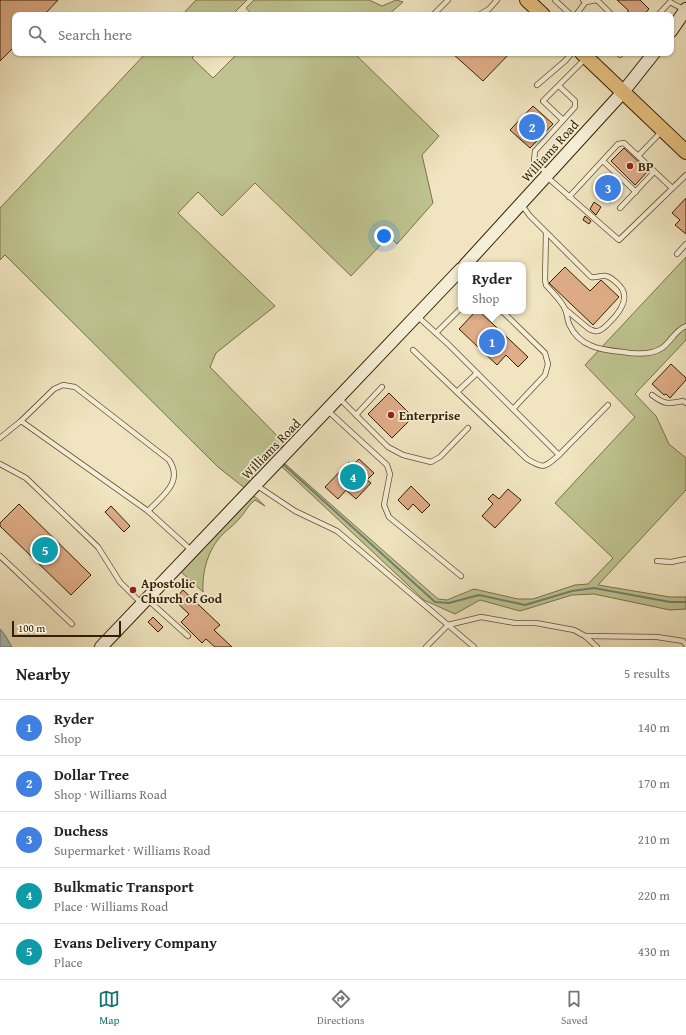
<!DOCTYPE html>
<html lang="en">
<head>
<meta charset="utf-8">
<style>
	body { margin:0; font-family:"Gentium Book Plus",serif; background:#f2f2f2; color:#222 }
	.scale { position:absolute; left:12px; bottom:10px; width:109px; box-sizing:border-box; padding-left:4px; border:2px solid #351f02; border-top:0; font-size:11px; line-height:14px; white-space:nowrap; color:#351f02; -webkit-text-stroke:3px #f5eed6; paint-order:stroke }
	.you { position:absolute; left:384px; top:236px; width:14px; height:14px; margin:-10px; border:3px solid #fff; border-radius:50%; background:#1a73e8; box-shadow:0 0 0 6px #1a73e833 }
	.badge { display:grid; place-items:center; width:26px; height:26px; border-radius:50%; background:#0f766e; color:#fff; font-size:13px; font-weight:700 }
	.pin { position:absolute; translate:-50% -50%; border:2px solid #fff; box-shadow:0 1px 4px #0006 }
	.popup { position:absolute; left:458px; top:262px; width:68px; height:52px; box-sizing:border-box; display:grid; place-content:center; border-radius:8px; background:#fff; filter:drop-shadow(0 1px 3px #0005); font-size:13px; white-space:nowrap; color:#767676 }
	.popup b { font-size:15px; color:#222 }
	.popup::after { content:''; position:absolute; left:50%; top:100%; margin-left:-8px; border:8px solid transparent; border-top-color:#fff }
	.list { margin:0; padding:0; list-style:none }
	h2 { display:flex; justify-content:space-between; align-items:center; height:52px; margin:0; padding:0 16px; font-size:17px }
	h2 small { font-size:13px; font-weight:400; color:#767676 }
	.list li { display:grid; grid-template-columns:26px 1fr auto; gap:12px; align-items:center; box-sizing:border-box; height:56px; padding:0 16px; border-top:1px solid #e0e0e0 }
	.list b { display:block; font-size:15px; white-space:nowrap }
	.list p { margin:0; font-size:13px; white-space:nowrap; color:#767676 }
	.list em { font-size:13px; font-style:normal; color:#767676 }
	.icon { flex:none; width:22px; height:22px; fill:none; stroke:currentColor; stroke-width:2; stroke-linecap:round; stroke-linejoin:round }
	.map { position:relative; flex:none; width:686px; height:647px; overflow:hidden }
	.search { position:absolute; background:#fff; box-shadow:0 1px 3px #0004; left:12px; right:12px; top:12px; height:44px; display:flex; align-items:center; gap:10px; box-sizing:border-box; padding:0 14px; border-radius:8px; color:#767676; font-size:15px }
	.sheet { height:332px; background:#fff }
	nav { display:flex; justify-content:space-around; align-items:center; box-sizing:border-box; height:56px; border-top:1px solid #e0e0e0; background:#fff; font-size:11px; color:#767676 }
	nav a { display:grid; justify-items:center; gap:2px }
	nav .on { color:#0f766e }
	.map>svg:first-child { display:block }
</style>
</head>
<body>
<div class="map">
<svg width="686" height="647" viewBox="0 0 686 647">
	<rect width="100%" height="100%" fill="#f0e5c0"/>
	<filter id="stains"><feTurbulence type="fractalNoise" baseFrequency=".005" numOctaves="4"/><feColorMatrix values="0 0 0 0 .2 0 0 0 0 .09 0 0 0 0 .02 0 0 0 .5 -.17"/></filter>
	<radialGradient id="worn" r=".72"><stop offset=".6" stop-color="#630" stop-opacity="0"/><stop offset="1" stop-color="#630" stop-opacity=".3"/></radialGradient>
	<g fill="#bec38f" stroke="#7a7148">
		<polygon points="196,0 247,0 232,15 182,15"/>
		<polygon points="254,0 369,0 382,6 396,0 403,2 388,15 252,15 246,8"/>
		<polygon points="146,53 196,53 192,58 213,78 238,53 354,53 439,136 422,155 433,203 397,244 389,236 351,276 255,183 222,216 198,192 178,213 275,306 216,353 210,367 286,445 246,489 218,467 5,255 0,260 0,208"/>
		<polygon points="686,257 686,340 635,394 656,416 669,444 686,458 686,490 598,585 670,597 686,597 686,609 670,610 594,594 572,595 520,611 480,600 455,614 424,600 280,465 283,462 438,599 447,600 474,589 518,599 533,599 575,585 588,584 613,558 555,503 635,417 585,365"/>
		<path d="M252,494L265,506L255,500C248,505 245,513 239,519C234,525 228,529 223,534C208,549 202,571 203,592L179,570Z"/>
	</g>
	<polygon fill="#9ebdbc" stroke="#747e72" points="0,629 5,635 12,647 0,647"/>
	<g fill="none" stroke-linecap="round" stroke-linejoin="round">
		<polyline stroke="#747e72" stroke-width="2" points="283,464 435,602 449,603 479,595 525,605 572,591 594,588 670,602 686,602"/>
	</g>
	<g fill="#dfad88" stroke="#351f02">
		<polygon points="0,0 58,0 44,15 15,15 15,46 0,61"/>
		<polygon points="617,0 640,0 649,9 643,15 632,15 631,13 628,14 628,10"/>
		<polygon points="452,53 510,53 483,81"/>
		<polygon points="533,106 553,124 530,148 510,130"/>
		<polygon points="624,148 648,171 635,185 611,161"/>
		<polygon points="606,173 623,189 610,203 594,187"/>
		<polygon points="686,198 686,234 675,225 680,220 672,213"/>
		<polygon points="594,202 601,207 596,215 590,209"/>
		<polygon points="585,216 591,221 589,224 583,220"/>
		<polygon points="565,267 590,291 601,280 619,297 593,325 549,283"/>
		<polygon points="476,311 479,311 528,357 518,367 506,355 497,365 459,329"/>
		<polygon points="671,364 686,378 686,380 670,398 666,394 664,395 652,384"/>
		<polygon points="389,393 413,417 392,438 368,414"/>
		<polygon points="359,459 374,473 367,480 371,483 356,499 346,490 338,499 325,487 349,462 352,466"/>
		<polygon points="411,486 430,505 422,513 413,504 408,510 398,500"/>
		<polygon points="508,489 521,500 495,528 482,516 493,504 488,499 493,494 499,499"/>
		<polygon points="19,504 91,575 71,595 0,526 0,523"/>
		<polygon points="111,506 130,526 124,532 105,512"/>
		<polygon points="183,590 220,625 214,630 232,647 215,647 206,639 202,643 181,622 189,614 174,600"/>
		<polygon points="153,617 163,627 158,632 148,622"/>
	</g>
	<g fill="none" stroke-linecap="round" stroke-linejoin="round">
		<defs>
			<g id="lane">
				<polyline points="555,0 571,15"/>
				<polyline points="583,0 586,2 597,0 612,15"/>
				<polyline points="433,15 448,0"/>
				<polyline points="479,15 489,9 497,0"/>
				<polyline points="576,15 587,0"/>
				<polyline points="658,15 670,2 685,10"/>
				<polyline points="618,53 620,55 621,53"/>
				<polyline points="537,85 565,61 572,53"/>
				<polyline points="563,120 543,101 586,58"/>
				<polyline points="662,131 638,156 672,188"/>
				<polyline points="603,161 636,192"/>
				<polyline points="547,173 534,161 535,151 575,107 575,101 559,86"/>
				<polyline points="547,177 619,240 686,175"/>
				<polyline points="569,197 618,144 624,143 638,156"/>
				<path d="M521,204L530,216L591,277C596,278 602,275 606,276C611,277 616,282 619,285C631,297 620,312 610,322C607,325 603,330 598,331C595,332 592,330 589,329L565,309"/>
				<polyline points="620,208 654,172"/>
				<path d="M546,233L545,280L546,285C552,292 561,300 565,309C567,313 567,319 569,324C579,347 601,350 623,352C634,354 651,355 662,348C671,342 675,330 686,326"/>
				<polyline points="677,254 686,244"/>
				<polyline points="502,311 545,353 548,364 545,375 513,409"/>
				<polyline points="417,316 448,344 559,455 608,405"/>
				<polyline points="436,333 461,308"/>
				<path d="M413,350L527,459C544,469 544,468 559,455"/>
				<polyline points="457,392 477,373"/>
				<path d="M652,395C665,405 668,404 683,401L686,403"/>
				<polyline points="339,398 388,447 403,455 431,462 440,457 468,428"/>
				<polyline points="327,410 387,465 390,474 384,505 389,517 461,576"/>
				<polyline points="356,415 382,387"/>
				<path d="M21,421L54,389L63,385L75,387L169,460C184,482 162,496 148,511"/>
				<polyline points="0,438 21,421 148,511 191,550"/>
				<polyline points="0,464 26,478 98,547 120,582 142,604"/>
				<polyline points="256,485 295,511 337,531 474,647"/>
				<polyline points="0,556 72,624"/>
				<polyline points="657,561 671,562 686,559"/>
				<polyline points="148,600 188,636"/>
				<polyline points="585,636 657,637 683,641 686,645"/>
				<polyline points="426,647 448,625 481,617 515,623 536,623 574,630 585,636 597,647"/>
			</g>
			<g id="secondary">
				<polyline points="671,31 686,9"/>
				<polyline points="465,265 623,92 654,53"/>
				<polyline points="101,647 461,269"/>
			</g>
			<g id="primary">
				<polyline points="527,0 543,15"/>
				<polyline points="582,53 686,152"/>
			</g>
		</defs>
		<use href="#lane" stroke="#645032" stroke-width="6"/>
		<use href="#secondary" stroke="#351f02" stroke-width="14"/>
		<use href="#primary" stroke="#351f02" stroke-width="16"/>
		<use href="#lane" stroke="#f5eed6" stroke-width="4.5"/>
		<use href="#secondary" stroke="#f5eed6" stroke-width="12"/>
		<use href="#primary" stroke="#e8c280" stroke-width="14"/>
	</g>
	<g fill="#8f2418" stroke="#f5eed6" stroke-width="1.5">
		<circle cx="630" cy="166" r="4"/>
		<circle cx="391" cy="415" r="4"/>
		<circle cx="133" cy="590" r="4"/>
	</g>
	<g text-anchor="middle" dominant-baseline="central" stroke-width="3.5" stroke-linejoin="round" paint-order="stroke">
		<g font-size="13" fill="#351f02" stroke="#f5eed6">
			<text transform="translate(550 151) rotate(-48)">Williams Road</text>
			<text transform="translate(271 449) rotate(-46)">Williams Road</text>
		</g>
		<g font-size="13" font-weight="bold" fill="#351f02" stroke="#f5eed6" text-anchor="start">
			<text x="638" y="166">BP</text>
			<text x="399" y="415">Enterprise</text>
			<text x="141" y="583">Apostolic<tspan x="141" dy="15">Church of God</tspan></text>
		</g>
	</g>
	<rect width="100%" height="100%" filter="url(#stains)"/>
	<rect width="100%" height="100%" fill="url(#worn)"/>
</svg>
<div class="scale">100 m</div>
<div class="you"></div>
<div class="pin badge" style="left:492px;top:342px;background:#3f7fe0">1</div>
<div class="popup"><b>Ryder</b>Shop</div>
<div class="pin badge" style="left:532px;top:127px;background:#3f7fe0">2</div>
<div class="pin badge" style="left:608px;top:188px;background:#3f7fe0">3</div>
<div class="pin badge" style="left:353px;top:477px;background:#0f9aa8">4</div>
<div class="pin badge" style="left:45px;top:550px;background:#0f9aa8">5</div>
<div class="search"><svg class="icon" aria-label="search" viewBox="0 0 24 24"><circle cx="10" cy="10" r="6"/><path d="M15 15l6 6"/></svg>Search here</div>
</div>
<section class="sheet">
<h2>Nearby<small>5 results</small></h2>
<ul class="list">
<li><span class="badge" style="background:#3f7fe0">1</span><div><b>Ryder</b><p>Shop</p></div><em>140 m</em></li>
<li><span class="badge" style="background:#3f7fe0">2</span><div><b>Dollar Tree</b><p>Shop · Williams Road</p></div><em>170 m</em></li>
<li><span class="badge" style="background:#3f7fe0">3</span><div><b>Duchess</b><p>Supermarket · Williams Road</p></div><em>210 m</em></li>
<li><span class="badge" style="background:#0f9aa8">4</span><div><b>Bulkmatic Transport</b><p>Place · Williams Road</p></div><em>220 m</em></li>
<li><span class="badge" style="background:#0f9aa8">5</span><div><b>Evans Delivery Company</b><p>Place</p></div><em>430 m</em></li>
</ul>
</section>
<nav>
<a class="on"><svg class="icon" aria-label="map" viewBox="0 0 24 24"><path d="M3 6l6-2 6 2 6-2v14l-6 2-6-2-6 2zM9 4v14M15 6v14"/></svg>Map</a>
<a><svg class="icon" aria-label="directions" viewBox="0 0 24 24"><path d="M12 3l9 9-9 9-9-9zM9 14v-3h6M13 9l2 2-2 2"/></svg>Directions</a>
<a><svg class="icon" aria-label="saved" viewBox="0 0 24 24"><path d="M7 4h10v16l-5-4-5 4z"/></svg>Saved</a>
</nav>
</body>
</html>
